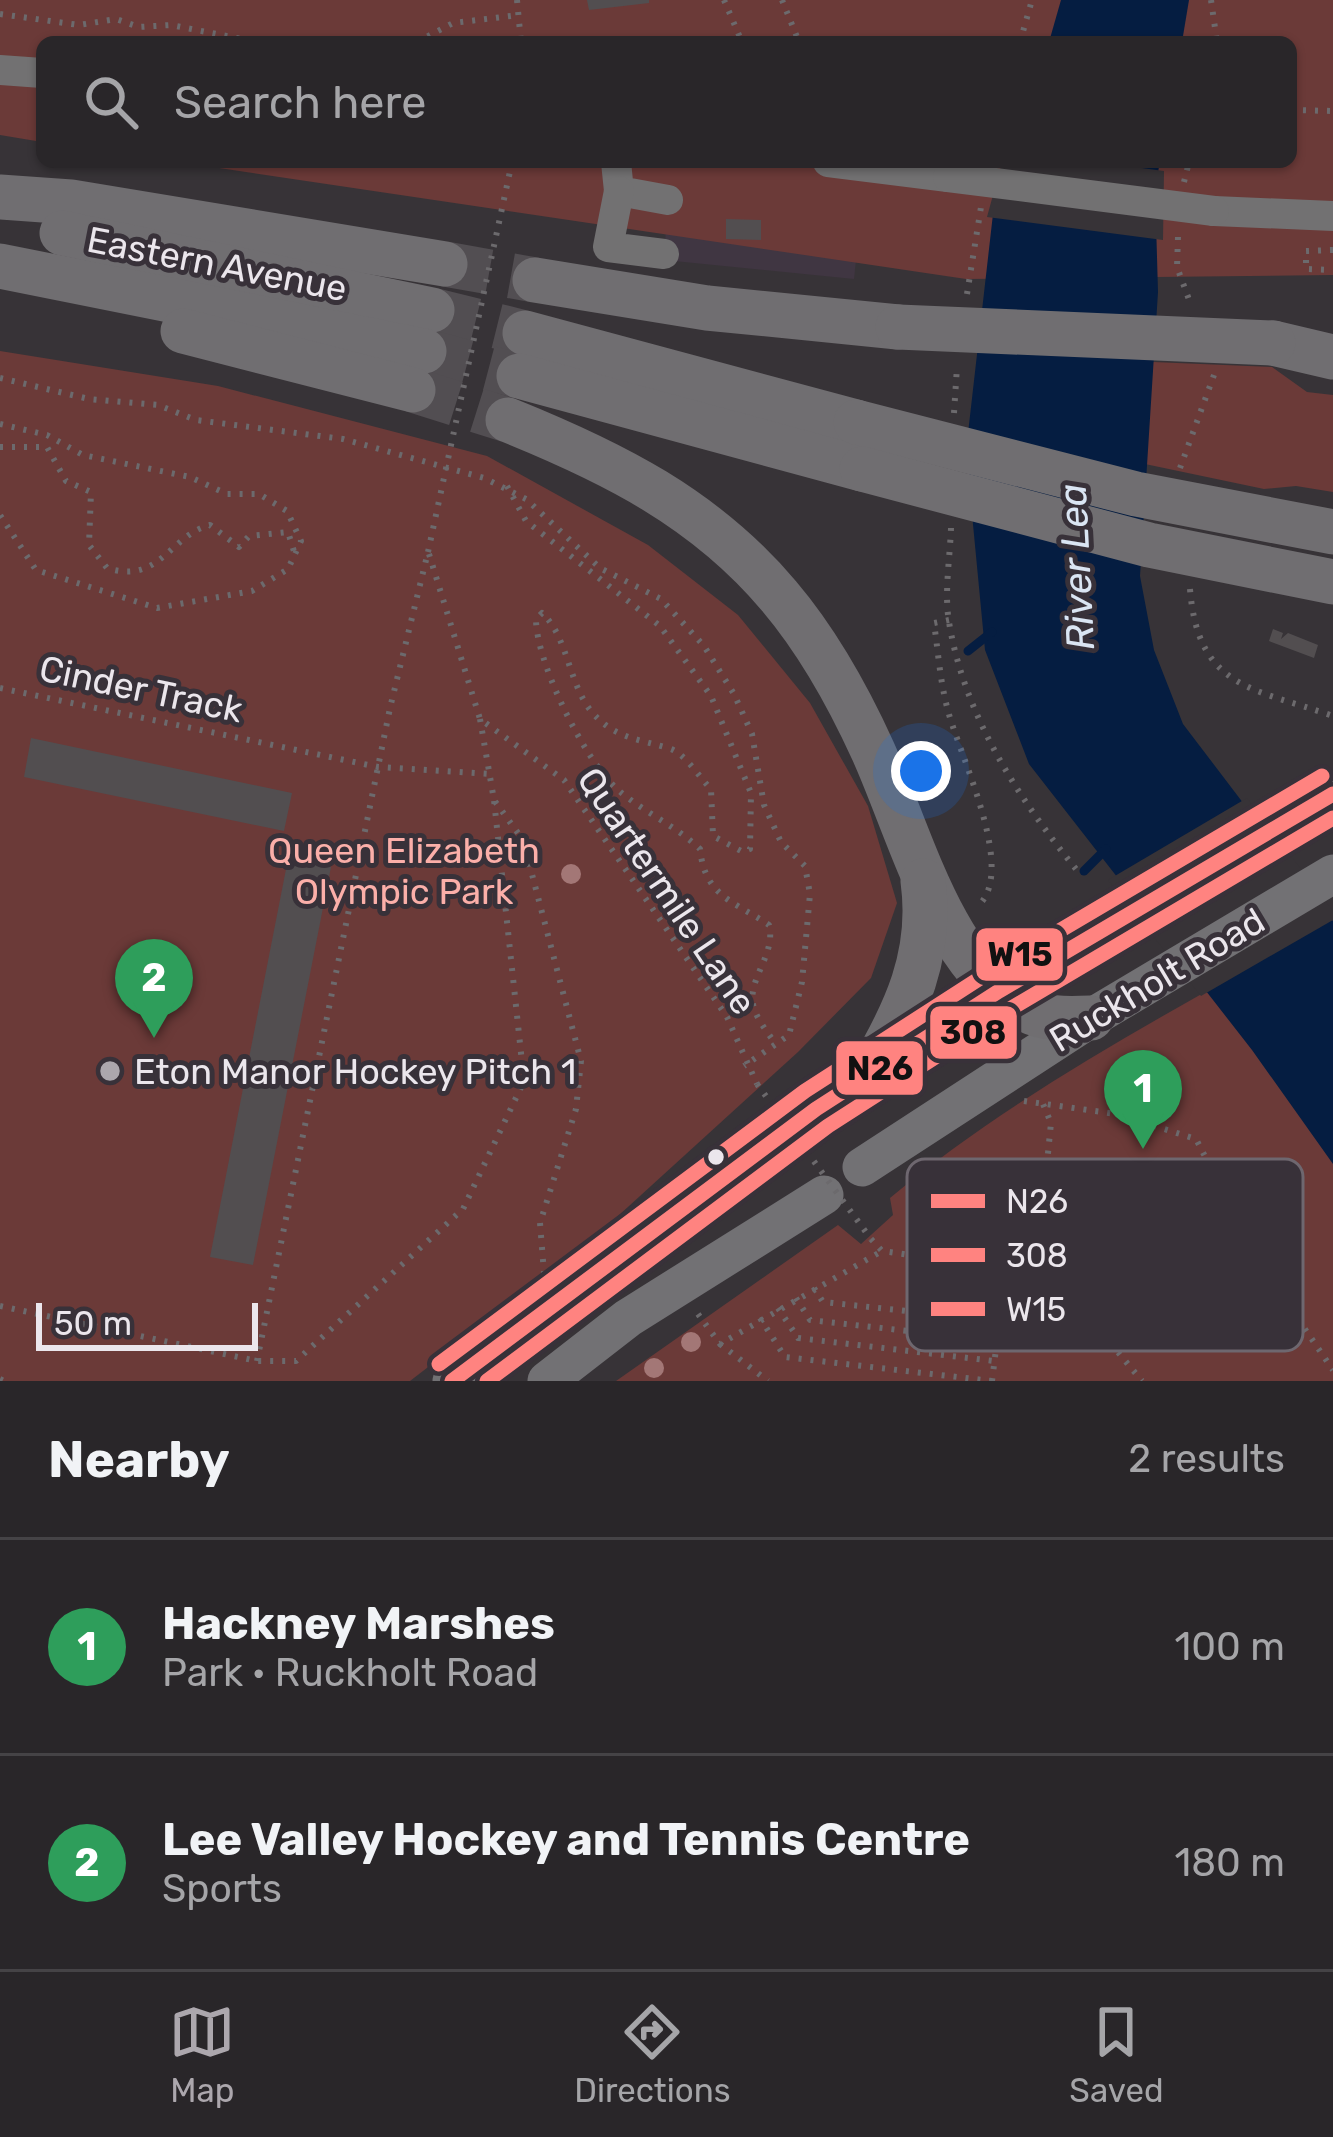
<!DOCTYPE html>
<html lang="en">
<head>
<meta charset="utf-8">
<style>
	body { margin:0; font-family:Rubik,sans-serif; background:#353235; color:#f1f3f6 }
	.scale { position:absolute; left:36px; bottom:30px; width:222px; box-sizing:border-box; padding-left:12px; border:6px solid #ebe6ec; border-top:0; font-size:33px; line-height:42px; white-space:nowrap; color:#ebe6ec; -webkit-text-stroke:9px #383139; paint-order:stroke }
	.you { position:absolute; left:921px; top:771px; width:42px; height:42px; margin:-30px; border:9px solid #fff; border-radius:50%; background:#1a73e8; box-shadow:0 0 0 18px #1a73e833 }
	.badge { display:grid; place-items:center; width:78px; height:78px; border-radius:50%; background:#aca7ad; color:#fff; font-size:39px; font-weight:700 }
	.pin { position:absolute; translate:-50% -99px; filter:drop-shadow(0 3px 6px #0008) }
	.pin::after { content:''; position:absolute; top:63px; width:42px; height:36px; background:inherit; clip-path:polygon(0 0,100% 0,50% 100%) }
	.list { margin:0; padding:0; list-style:none }
	h2 { display:flex; justify-content:space-between; align-items:center; height:156px; margin:0; padding:0 48px; font-size:51px }
	h2 small { font-size:39px; font-weight:400; color:#a5a5a8 }
	.list li { display:grid; grid-template-columns:78px 1fr auto; gap:36px; align-items:center; box-sizing:border-box; height:216px; padding:0 48px; border-top:3px solid #454346 }
	.list b { display:block; font-size:45px; white-space:nowrap }
	.list p { margin:0; font-size:39px; white-space:nowrap; color:#a5a5a8 }
	.list em { font-size:39px; font-style:normal; color:#a5a5a8 }
	.icon { flex:none; width:66px; height:66px; fill:none; stroke:currentColor; stroke-width:2; stroke-linecap:round; stroke-linejoin:round }
	.map { position:relative; flex:none; width:1333px; height:1381px; overflow:hidden }
	.search { position:absolute; background:#292629; box-shadow:0 3px 9px #0004; left:36px; right:36px; top:36px; height:132px; display:flex; align-items:center; gap:30px; box-sizing:border-box; padding:0 42px; border-radius:18px; color:#a5a5a8; font-size:45px }
	.sheet { height:588px; background:#292629 }
	nav { display:flex; justify-content:space-around; align-items:center; box-sizing:border-box; height:168px; border-top:3px solid #454346; background:#292629; font-size:33px; color:#a5a5a8 }
	nav a { display:grid; justify-items:center; gap:6px }
	nav .on { color:#aca7ad }
	.map>svg:first-child { display:block }
</style>
</head>
<body>
<div class="map">
<svg width="1333" height="1381" viewBox="0 0 1333 1381">
	<rect width="100%" height="100%" fill="#373337"/>
	<polygon fill="#403642" points="669,179 859,231 854,279 664,260"/>
	<g fill="#6b3a38">
		<polygon points="0,0 1333,0 1333,275 966,279 179,162 1291,162 1291,42 42,42 42,142 0,135"/>
		<polygon points="0,351 218,386 487,456 648,545 738,615 810,703 868,806 897,903 871,978 798,1052 584,1247 410,1381 0,1381"/>
		<polygon points="1153,362 1272,367 1307,392 1333,395 1333,492 1296,486 1264,489 1145,464"/>
		<path d="M1333,920V1381H616L838,1225L861,1244L893,1215L890,1198C1023,1087 1183,1006 1333,920Z"/>
	</g>
	<g fill="#051d41">
		<polygon points="1061,0 1189,0 1182,42 1049,42"/>
		<polygon points="1008,162 1160,162 1155,187 1158,292 1140,576 1154,650 1183,724 1333,921 1333,1164 1252,1050 1029,764 985,650 966,451 993,214"/>
	</g>
	<g fill="#373337">
		<polygon points="1002,162 1097,162 1164,171 1163,240 987,217"/>
		<polygon points="1247,798 1333,911 1333,920 1201,996 1108,880"/>
	</g>
	<g fill="none" stroke-linecap="round" stroke-linejoin="round">
		<g stroke="#051d41" stroke-width="9">
			<polyline points="968,651 992,632"/>
			<polyline points="1084,871 1106,849"/>
		</g>
	</g>
	<g fill="#524e50">
		<polygon points="587,0 649,0 649,3 589,10"/>
		<polygon points="726,219 761,220 761,240 726,239"/>
		<polygon points="1273,629 1283,633 1281,639 1288,633 1318,645 1314,658 1269,641"/>
		<polygon points="31,738 292,793 284,831 24,777"/>
		<polygon points="288,859 331,867 253,1265 210,1257"/>
	</g>
	<g fill="none" stroke-linecap="round" stroke-linejoin="round">
		<g stroke="#524e52" stroke-width="45" stroke-dasharray="45 22" stroke-linecap="butt">
			<polyline points="445,264 535,280"/>
			<polyline points="432,310 525,333"/>
			<polyline points="424,351 519,376"/>
			<polyline points="413,390 508,420"/>
		</g>
		<g stroke="#6c6a6d" stroke-width="6" stroke-dasharray="3 9" stroke-linecap="butt">
			<polyline points="517,0 521,42"/>
			<polyline points="724,0 742,42"/>
			<polyline points="782,0 799,42"/>
			<polyline points="1211,0 1217,42"/>
			<polyline points="0,14 79,25 116,19 139,27 171,25 257,42"/>
			<polyline points="285,42 332,42"/>
			<polyline points="417,42 453,23 519,15"/>
			<polyline points="1020,42 1032,0"/>
			<polyline points="1291,110 1333,111"/>
			<polyline points="1184,182 1189,162"/>
			<polyline points="1178,237 1177,267 1191,305"/>
			<polyline points="1333,250 1306,251 1306,269 1333,270"/>
			<polyline points="967,294 981,207"/>
			<polyline points="0,378 89,399 158,405 196,420 343,439 484,478 526,499 600,568 661,599 704,646 734,694 752,734 764,805 781,842 805,866 810,894 802,982 789,1035 744,1066"/>
			<polyline points="954,413 957,367"/>
			<polyline points="0,424 47,435 83,455 190,477 227,494 259,494 287,511 301,541 288,569 252,591 157,608 36,570 0,515"/>
			<path d="M0,447H47L66,481L91,492L89,545L107,568C160,585 170,535 210,525L239,547L249,536L288,532L296,558"/>
			<polyline points="1180,468 1214,375"/>
			<path d="M507,486L526,521L660,626L711,696L751,793L750,849L743,852L713,836L711,789C700,778 685,754 671,749C640,739 614,739 591,711C568,682 568,637 542,613L536,619C536,662 584,759 616,788C641,811 675,825 700,849C705,897 734,901 769,925C777,956 743,982 755,1011C759,1022 769,1034 776,1045"/>
			<path d="M951,528C950,558 944,593 949,622C964,715 1018,798 1076,869"/>
			<polyline points="429,554 480,719 564,780 727,1017 757,1084"/>
			<path d="M1190,589C1198,689 1253,688 1333,716"/>
			<path d="M949,620L934,623C938,651 940,680 947,707C958,753 1017,868 979,905"/>
			<polyline points="0,688 378,767 490,774"/>
			<polyline points="480,719 494,800 523,840 581,1061 576,1109 540,1223 544,1273"/>
			<polyline points="1024,1101 1116,1114 1196,1139 1261,1265 1333,1370"/>
			<polyline points="871,1239 882,1251 1036,1273 1063,1286 1142,1381"/>
			<polyline points="1036,1273 1051,1123 1043,1104"/>
			<polyline points="814,1288 823,1302 1000,1321"/>
			<polyline points="796,1298 810,1320 997,1341"/>
			<polyline points="0,1306 257,1361 296,1361 463,1209 524,1081 494,800"/>
			<polyline points="778,1308 798,1338 994,1361"/>
			<polyline points="698,1314 720,1344 882,1251"/>
			<polyline points="760,1318 785,1357 992,1381"/>
			<polyline points="720,1344 768,1381"/>
			<polyline points="257,1361 390,708 428,552"/>
			<polyline points="0,1379 4,1381"/>
			<polyline points="992,1381 1006,1269"/>
		</g>
		<g stroke="#727172" stroke-width="30">
			<polyline points="0,70 42,73"/>
			<polyline points="616,162 619,191 668,200"/>
			<polyline points="828,162 948,177"/>
			<polyline points="619,191 608,247 664,254"/>
			<polyline points="1214,211 1333,216"/>
		</g>
		<g stroke="#727174" stroke-width="39">
			<polyline points="816,1109 999,991 1333,794"/>
			<polyline points="862,1167 1091,1018 1333,874"/>
			<polyline points="452,1381 780,1134"/>
			<polyline points="547,1381 628,1318 824,1195"/>
		</g>
		<g stroke="#706e71" stroke-width="45">
			<polyline points="0,197 71,202 445,264"/>
			<polyline points="62,233 432,310"/>
			<polyline points="0,266 424,351"/>
			<polyline points="535,280 707,308 898,327"/>
			<polyline points="183,331 413,390"/>
			<polyline points="525,333 856,422"/>
			<polyline points="1273,343 1333,357"/>
			<polyline points="519,376 862,469"/>
			<path d="M508,420C612,462 705,508 779,596C818,642 848,696 873,751C909,830 942,962 1021,1007C1043,1020 1066,1019 1091,1018"/>
			<path d="M869,1074C906,1012 933,954 923,881"/>
		</g>
		<g stroke="#6c6a6d" stroke-width="6" stroke-dasharray="3 9" stroke-linecap="butt">
			<polyline points="428,552 512,162"/>
			<polyline points="757,1084 871,1239"/>
		</g>
		<polyline stroke="#727172" stroke-width="30" points="948,177 1214,211"/>
		<g stroke="#706e71" stroke-width="45">
			<polyline points="898,327 1273,343"/>
			<polyline points="856,422 1136,494 1333,532"/>
			<polyline points="862,469 1149,545 1333,582"/>
		</g>
		<defs>
			<polyline id="bus-1" points="452,1381 816,1109 999,991 1333,794"/>
			<polyline id="bus-2" points="487,1381 828,1126 1010,1009 1333,818"/>
			<polyline id="bus-3" points="439,1364 805,1091 988,973 1322,776"/>
		</defs>
		<use href="#bus-1" stroke="#383139" stroke-width="24"/>
		<use href="#bus-2" stroke="#383139" stroke-width="24"/>
		<use href="#bus-3" stroke="#383139" stroke-width="24"/>
		<use href="#bus-1" stroke="#ff8380" stroke-width="15"/>
		<use href="#bus-2" stroke="#ff8380" stroke-width="15"/>
		<use href="#bus-3" stroke="#ff8380" stroke-width="15"/>
	</g>
	<g fill="#a37776">
		<circle cx="571" cy="874" r="10"/>
		<circle cx="691" cy="1342" r="10"/>
		<circle cx="654" cy="1368" r="10"/>
	</g>
	<circle fill="#aca7ad" stroke="#383139" stroke-width="4.5" cx="110" cy="1071" r="12"/>
	<circle fill="#ebe6ec" stroke="#383139" stroke-width="4.5" cx="716" cy="1157" r="10"/>
	<g text-anchor="middle" dominant-baseline="central" stroke-width="10" stroke-linejoin="round" paint-order="stroke">
		<g font-size="36" fill="#ebe6ec" stroke="#383139">
			<text transform="translate(217 264) rotate(11)">Eastern Avenue</text>
			<text transform="translate(141 689) rotate(12)">Cinder Track</text>
			<text transform="translate(667 891) rotate(56)">Quartermile Lane</text>
			<text transform="translate(1157 980) rotate(-31)">Ruckholt Road</text>
		</g>
		<g font-size="36" fill="#fbafa9" stroke="#383139">
			<text x="404" y="850">Queen Elizabeth<tspan x="404" dy="41">Olympic Park</tspan></text>
		</g>
		<g font-size="36" fill="#ebe6ec" stroke="#383139" text-anchor="start">
			<text x="134" y="1071">Eton Manor Hockey Pitch 1</text>
		</g>
		<g font-size="39" font-style="italic" fill="#dae5f3" stroke="#383139">
			<text transform="translate(1077 567) rotate(-93)">River Lea</text>
		</g>
	</g>
	<rect x="907" y="1159" width="396" height="192" rx="18" fill="#383139" stroke="#6e676f" stroke-width="3"/>
	<rect x="931" y="1194" width="54" height="14" fill="#ff8380"/>
	<rect x="931" y="1248" width="54" height="14" fill="#ff8380"/>
	<rect x="931" y="1302" width="54" height="14" fill="#ff8380"/>
	<g font-size="33" fill="#ebe6ec">
		<text x="1006" y="1213">N26</text>
		<text x="1006" y="1267">308</text>
		<text x="1006" y="1321">W15</text>
	</g>
	<g stroke="#383139" stroke-width="4.5">
		<rect x="974" y="926" width="91" height="57" rx="12" fill="#ff8380"/>
		<rect x="928" y="1004" width="91" height="57" rx="12" fill="#ff8380"/>
		<rect x="834" y="1039" width="91" height="58" rx="12" fill="#ff8380"/>
	</g>
	<g font-size="33" text-anchor="middle" font-weight="bold" fill="#111">
		<text x="1020" y="966">W15</text>
		<text x="973" y="1044">308</text>
		<text x="880" y="1080">N26</text>
	</g>
</svg>
<div class="scale">50 m</div>
<div class="you"></div>
<div class="pin badge" style="left:1143px;top:1149px;background:#2e9e5b">1</div>
<div class="pin badge" style="left:154px;top:1038px;background:#2e9e5b">2</div>
<div class="search"><svg class="icon" aria-label="search" viewBox="0 0 24 24"><circle cx="10" cy="10" r="6"/><path d="M15 15l6 6"/></svg>Search here</div>
</div>
<section class="sheet">
<h2>Nearby<small>2 results</small></h2>
<ul class="list">
<li><span class="badge" style="background:#2e9e5b">1</span><div><b>Hackney Marshes</b><p>Park · Ruckholt Road</p></div><em>100 m</em></li>
<li><span class="badge" style="background:#2e9e5b">2</span><div><b>Lee Valley Hockey and Tennis Centre</b><p>Sports</p></div><em>180 m</em></li>
</ul>
</section>
<nav>
<a class="on"><svg class="icon" aria-label="map" viewBox="0 0 24 24"><path d="M3 6l6-2 6 2 6-2v14l-6 2-6-2-6 2zM9 4v14M15 6v14"/></svg>Map</a>
<a><svg class="icon" aria-label="directions" viewBox="0 0 24 24"><path d="M12 3l9 9-9 9-9-9zM9 14v-3h6M13 9l2 2-2 2"/></svg>Directions</a>
<a><svg class="icon" aria-label="saved" viewBox="0 0 24 24"><path d="M7 4h10v16l-5-4-5 4z"/></svg>Saved</a>
</nav>
</body>
</html>
